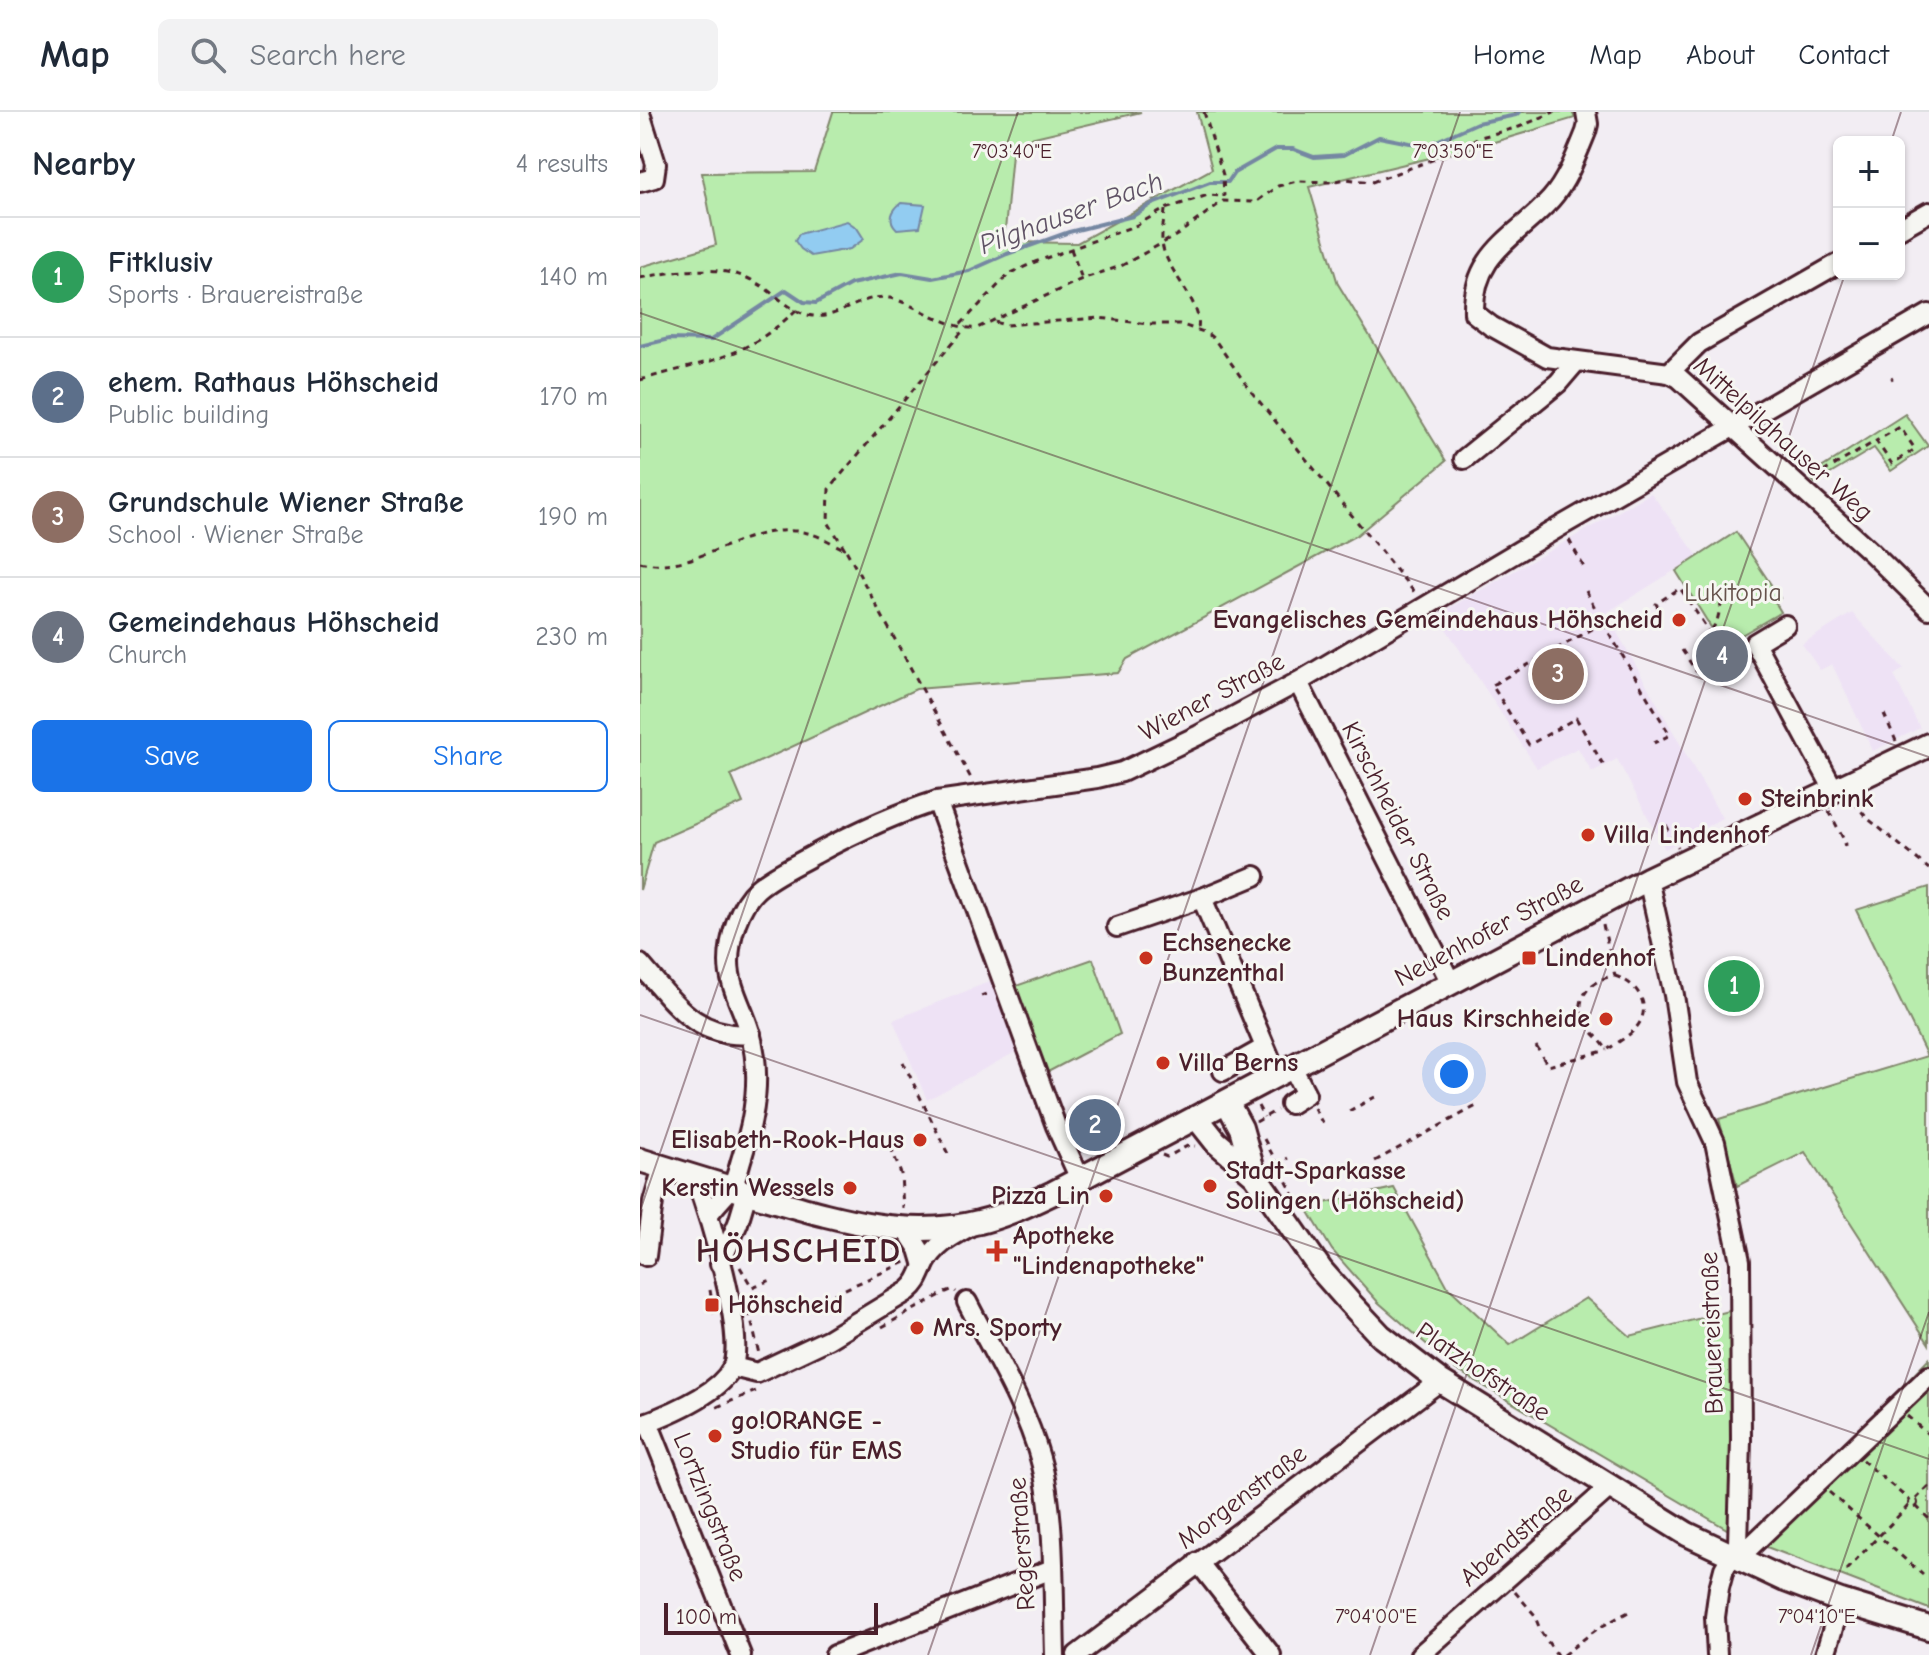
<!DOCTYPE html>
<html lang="en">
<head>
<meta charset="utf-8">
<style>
	body { margin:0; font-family:"Comic Neue",sans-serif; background:#f2f2f3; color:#1f2937 }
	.controls { position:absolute; right:24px; top:24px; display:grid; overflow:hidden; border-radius:12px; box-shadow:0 2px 6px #0004 }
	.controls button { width:72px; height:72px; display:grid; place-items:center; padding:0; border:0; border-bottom:2px solid #e0e1e3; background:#fff; color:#1f2937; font:40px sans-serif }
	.scale { position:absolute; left:24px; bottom:20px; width:214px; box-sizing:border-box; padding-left:8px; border:4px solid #4a1f2b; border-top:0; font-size:22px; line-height:28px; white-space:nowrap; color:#4a1f2b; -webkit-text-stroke:6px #f6f6f2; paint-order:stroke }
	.you { position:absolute; left:814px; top:962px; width:28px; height:28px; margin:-20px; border:6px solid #fff; border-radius:50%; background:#1a73e8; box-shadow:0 0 0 12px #1a73e833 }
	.badge { display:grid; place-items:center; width:52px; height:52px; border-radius:50%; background:#1a73e8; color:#fff; font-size:26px; font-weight:700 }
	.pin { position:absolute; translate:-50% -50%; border:4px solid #fff; box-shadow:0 2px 8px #0006 }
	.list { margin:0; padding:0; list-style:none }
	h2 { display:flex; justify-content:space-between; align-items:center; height:104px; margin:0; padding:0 32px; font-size:34px }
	h2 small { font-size:26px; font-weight:400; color:#747a83 }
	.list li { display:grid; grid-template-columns:52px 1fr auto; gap:24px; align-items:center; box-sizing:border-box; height:120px; padding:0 32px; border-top:2px solid #e0e1e3 }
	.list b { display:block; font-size:30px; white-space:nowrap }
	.list p { margin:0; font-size:26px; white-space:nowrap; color:#747a83 }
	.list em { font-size:26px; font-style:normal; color:#747a83 }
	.actions { display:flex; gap:16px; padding:24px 32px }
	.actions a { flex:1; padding:18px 0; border:2px solid #1a73e8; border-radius:12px; text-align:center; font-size:28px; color:#1a73e8 }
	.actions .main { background:#1a73e8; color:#fff }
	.icon { flex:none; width:44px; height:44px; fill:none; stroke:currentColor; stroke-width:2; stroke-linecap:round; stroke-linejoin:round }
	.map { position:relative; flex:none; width:1289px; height:1543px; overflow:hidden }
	header { display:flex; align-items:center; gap:48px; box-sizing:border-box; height:112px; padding:0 40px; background:#fff; border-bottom:2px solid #e0e1e3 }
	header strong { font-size:38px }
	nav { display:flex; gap:44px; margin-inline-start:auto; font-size:28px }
	.search { width:560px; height:72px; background:#f2f2f3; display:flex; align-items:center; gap:20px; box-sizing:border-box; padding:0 28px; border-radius:12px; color:#747a83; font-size:30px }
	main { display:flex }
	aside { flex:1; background:#fff }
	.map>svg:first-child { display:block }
</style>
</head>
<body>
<header>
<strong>Map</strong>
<div class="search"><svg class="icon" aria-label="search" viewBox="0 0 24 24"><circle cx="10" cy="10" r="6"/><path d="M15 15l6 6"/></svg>Search here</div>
<nav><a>Home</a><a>Map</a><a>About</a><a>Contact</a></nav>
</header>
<main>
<aside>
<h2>Nearby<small>4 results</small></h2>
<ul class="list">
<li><span class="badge" style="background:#2e9e5b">1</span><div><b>Fitklusiv</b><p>Sports · Brauereistraße</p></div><em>140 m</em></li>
<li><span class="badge" style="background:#5c6f8a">2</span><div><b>ehem. Rathaus Höhscheid</b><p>Public building</p></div><em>170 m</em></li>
<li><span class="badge" style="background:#8d6e63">3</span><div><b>Grundschule Wiener Straße</b><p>School · Wiener Straße</p></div><em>190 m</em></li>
<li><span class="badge" style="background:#6b7280">4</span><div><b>Gemeindehaus Höhscheid</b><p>Church</p></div><em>230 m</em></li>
</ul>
<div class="actions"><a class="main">Save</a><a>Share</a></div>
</aside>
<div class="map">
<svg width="1289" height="1543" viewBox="0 0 1289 1543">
	<rect width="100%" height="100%" fill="#f2edf3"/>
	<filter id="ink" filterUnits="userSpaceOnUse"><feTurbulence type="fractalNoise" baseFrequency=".0125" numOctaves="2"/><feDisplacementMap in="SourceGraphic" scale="16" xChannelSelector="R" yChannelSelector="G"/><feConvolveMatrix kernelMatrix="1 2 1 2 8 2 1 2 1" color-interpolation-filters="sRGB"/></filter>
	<g filter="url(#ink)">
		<g fill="#eee2f5">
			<polygon points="1011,381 1058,444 966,501 1082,706 1025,737 977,647 952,660 938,636 897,656 797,503"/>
			<polygon points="1212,501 1264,557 1254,563 1280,616 1233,639 1192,552 1180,558 1162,532"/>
			<polygon points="354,868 381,937 287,988 253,908"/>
		</g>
		<g fill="#b8ecad" stroke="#81866c" stroke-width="2">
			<polygon points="193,0 501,0 373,30 364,130 437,131 572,57 557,0 932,0 935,6 844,33 669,75 698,172 806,349 717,423 487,547 478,561 276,577 91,663 103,691 14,730 0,778 0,155 76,133 62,61 174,60"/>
			<polygon points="1265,302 1288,334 1251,359 1234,336 1175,371 1169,364"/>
			<polygon points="1096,420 1140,486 1135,490 1141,500 1098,525 1094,519 1083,526 1081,523 1077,525 1036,459"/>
			<polygon points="1289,775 1289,1232 1165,1040 1097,1074 1079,1007 1287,944 1216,798"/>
			<polygon points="453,847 480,922 404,962 373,875"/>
			<polygon points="754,1076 808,1175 870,1233 946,1186 990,1224 1093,1198 1092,1420 815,1257 738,1190 692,1138 666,1095"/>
			<polygon points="1289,1247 1289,1497 1124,1434 1196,1362 1187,1352"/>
		</g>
		<g fill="#92ccf1" stroke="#7587a2" stroke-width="2">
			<path d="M261,91L285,93L280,115L257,117C247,108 252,98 261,91Z"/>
			<polygon points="207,109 217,116 224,127 210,137 171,144 161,137 155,129 159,122"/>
		</g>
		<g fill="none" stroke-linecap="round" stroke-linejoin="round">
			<polyline stroke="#7587a2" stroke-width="4" points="0,234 29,227 71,228 146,178 164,190 176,191 211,172 262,161 292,166 329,159 367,142 429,120 493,104 510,93 570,70 588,70 594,61 636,37 653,37 674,45 704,43 739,25 770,31 790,32 837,11 876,3 879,0"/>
			<defs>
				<g id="minor">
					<path d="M946,0L948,12L946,20C937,42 927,69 911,87C877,125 832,141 834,201L851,214L907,245L1029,261L1039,266L1231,440L1289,497"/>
					<polyline points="0,1 16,52 14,66 0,70"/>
					<polyline points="1259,117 1289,100"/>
					<polyline points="1029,261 1059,231 1199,151"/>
					<polyline points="824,347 918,271 936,250"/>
					<polyline points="1145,513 1115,531 1194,678"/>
					<polyline points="658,570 811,871"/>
					<polyline points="297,689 416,1014 440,1067"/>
					<polyline points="615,764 562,786 637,963"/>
					<polyline points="1008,767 1034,883 1047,970 1075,1030 1100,1149 1101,1328 1098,1432 1084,1457 1079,1476 1075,1505 1077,1543"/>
					<polyline points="477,815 562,786"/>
					<path d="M0,852C33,889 55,927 111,922"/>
					<polyline points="583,959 624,936"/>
					<polyline points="650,992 666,982 652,955"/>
					<path d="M69,1102C75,1093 88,1081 92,1074C97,1066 99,1054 102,1045C115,1004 122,963 110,920C103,896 89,875 89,850C89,826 99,793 117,777C133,763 156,753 175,742C214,721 254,702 297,689L457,666L482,660L559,623L658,570L921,414L1289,202"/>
					<polyline points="266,1117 279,1137 284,1154"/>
					<polyline points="6,1144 13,1090 23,1055"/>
					<polyline points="80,1152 98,1111 107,1081"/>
					<path d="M327,1190C353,1241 385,1292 400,1346C416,1401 413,1485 415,1543"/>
					<path d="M93,1255L117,1261L189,1227L268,1179C278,1171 280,1163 285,1152C295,1133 311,1125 329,1115"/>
					<polyline points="8,1310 101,1543"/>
					<path d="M0,1313C27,1303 79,1282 92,1256C107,1224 68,1100 55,1065"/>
					<polyline points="1092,1444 1109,1436 1289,1264"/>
					<polyline points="558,1450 631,1543"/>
					<polyline points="195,1543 412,1457"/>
					<polyline points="437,1543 800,1269"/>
					<polyline points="780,1543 970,1375"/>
					<polyline points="1185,1543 1201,1489"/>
				</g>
				<g id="major">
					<polyline points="587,990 601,1016 614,1062"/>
					<polyline points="557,1006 576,1030 615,1063 681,1158 710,1191 741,1224 800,1269 1047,1422 1145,1468 1201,1489 1289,1516"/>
					<path d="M0,1048C45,1062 90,1076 135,1089C201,1108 270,1128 339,1110C365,1104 389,1092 413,1081L1008,767L1289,633"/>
				</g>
			</defs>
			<use href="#minor" stroke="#4a1f2b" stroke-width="24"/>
			<use href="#major" stroke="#4a1f2b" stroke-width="28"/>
			<g stroke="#4a1f2b" stroke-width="3" stroke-dasharray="6 6" stroke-linecap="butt">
				<polyline points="564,0 583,63 584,85"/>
				<path d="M525,98C524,111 520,124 523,136C529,161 563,192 558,216"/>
				<polyline points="431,137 442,167"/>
				<path d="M0,166C34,159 83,151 115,170C134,180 151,201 173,204C199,208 224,180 250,186C276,192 312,219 337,216L442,167L481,154L537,123L583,89L616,90L638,74L657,69L692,70L706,67L732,70L814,40L837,26L879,15L914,0"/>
				<polyline points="355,210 365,213 459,206 509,212 539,212 567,221 575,228 610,278 775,481"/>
				<polyline points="321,212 369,162 395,150 497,113 525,97 568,83 584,84"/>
				<polyline points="1251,267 1253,266"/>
				<path d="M0,268C66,249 104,248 156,198"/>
				<polyline points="1173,366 1236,329 1252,352 1275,337 1260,315 1236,329"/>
				<polyline points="929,428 946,459"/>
				<polyline points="205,437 188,410 189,377 326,215"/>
				<path d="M0,450C59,464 111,404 171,422C183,425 195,433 206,438L333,670"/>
				<polyline points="946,479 963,511 852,573 889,633 936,606 964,654"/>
				<polyline points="1019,496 1016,492 1040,476 1070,521"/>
				<polyline points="963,511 1030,623 1014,631"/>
				<polyline points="1042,538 1056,559 1068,552 1057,535 1071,524 1070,521 1077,509 1082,489 1077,481"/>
				<polyline points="1244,602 1256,629"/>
				<polyline points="1214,690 1226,705 1289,757"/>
				<polyline points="1189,699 1206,732 1203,733"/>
				<polyline points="1026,713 1038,735"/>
				<polyline points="963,813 975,864"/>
				<path d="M975,864C999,871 1015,898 993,919C986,926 975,932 967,938C961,928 953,922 947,913C930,889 951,866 975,864Z"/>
				<polyline points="341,884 351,880"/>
				<polyline points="896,934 908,954 967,938"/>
				<polyline points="263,950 308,1042"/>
				<polyline points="618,994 624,1005"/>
				<polyline points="674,996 683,1012"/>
				<polyline points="709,999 735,985"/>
				<polyline points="616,1010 637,998"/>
				<polyline points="624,1027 656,1087"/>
				<polyline points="251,1035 261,1062 263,1097"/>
				<polyline points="522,1043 527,1045 549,1033 555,1034"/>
				<polyline points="735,1049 840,992"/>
				<polyline points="636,1053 648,1046"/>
				<polyline points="243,1134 259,1137"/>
				<polyline points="100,1155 112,1175 131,1168"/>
				<polyline points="70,1178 74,1202"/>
				<polyline points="194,1182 268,1149"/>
				<polyline points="109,1199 119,1242"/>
				<polyline points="242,1215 306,1180 313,1177 316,1180"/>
				<polyline points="77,1295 121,1277"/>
				<polyline points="1267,1304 1289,1323"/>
				<polyline points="1222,1348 1269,1388"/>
				<polyline points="1189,1380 1283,1463"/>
				<circle cx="1273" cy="1391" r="4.5"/>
				<polyline points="1276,1387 1289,1374"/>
				<polyline points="1276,1394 1289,1407"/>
				<polyline points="1206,1458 1269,1393"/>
				<polyline points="875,1480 894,1502 901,1520 917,1543"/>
				<polyline points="923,1543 957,1517 992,1498"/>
			</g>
			<use href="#minor" stroke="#f6f6f2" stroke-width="18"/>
			<use href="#major" stroke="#f6f6f2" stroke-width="22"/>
		</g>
	</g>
	<path fill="none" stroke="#4a1f2b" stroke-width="2" stroke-opacity="0.45" d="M1251,30L1261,0M0,201L1289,645M0,903L1289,1347M0,1099L378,0M288,1543L820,0M730,1543L1205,162M1171,1543L1289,1200"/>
	<g fill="#c8321e" stroke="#f6f6f2" stroke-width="3">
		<circle cx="1039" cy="508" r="8"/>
		<circle cx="1105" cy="687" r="8"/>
		<circle cx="948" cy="723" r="8"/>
		<circle cx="506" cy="846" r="8"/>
		<rect x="881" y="838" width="16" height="16" rx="4"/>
		<circle cx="966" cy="907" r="8"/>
		<circle cx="523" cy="951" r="8"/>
		<circle cx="280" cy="1028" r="8"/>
		<circle cx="570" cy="1074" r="8"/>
		<circle cx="210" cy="1076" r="8"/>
		<circle cx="466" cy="1084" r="8"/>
		<path d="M353 1127h8v8h8v8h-8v8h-8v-8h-8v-8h8z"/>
		<rect x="64" y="1185" width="16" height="16" rx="4"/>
		<circle cx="277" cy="1216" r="8"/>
		<circle cx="75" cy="1324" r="8"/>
	</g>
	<g text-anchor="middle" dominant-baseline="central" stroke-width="6" stroke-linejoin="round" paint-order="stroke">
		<g font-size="26" fill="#4a1f2b" stroke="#f6f6f2">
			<text transform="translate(1143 327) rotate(42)">Mittelpilghauser Weg</text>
			<text transform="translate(572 585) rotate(-28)">Wiener Straße</text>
			<text transform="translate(758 709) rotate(63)">Kirschheider Straße</text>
			<text transform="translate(849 819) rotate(-28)">Neuenhofer Straße</text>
			<text transform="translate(1072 1221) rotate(-92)">Brauereistraße</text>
			<text transform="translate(843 1260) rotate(34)">Platzhofstraße</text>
			<text transform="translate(602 1385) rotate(-37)">Morgenstraße</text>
			<text transform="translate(70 1395) rotate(68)">Lortzingstraße</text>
			<text transform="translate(876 1424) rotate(-41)">Abendstraße</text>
			<text transform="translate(382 1432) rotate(-94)">Regerstraße</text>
		</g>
		<g font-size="26" fill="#66524c" stroke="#f6f6f2">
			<text x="1093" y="481">Lukitopia</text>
		</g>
		<g font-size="26" font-weight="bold" fill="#4a1f2b" stroke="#f6f6f2" text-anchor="start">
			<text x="1023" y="508" text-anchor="end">Evangelisches Gemeindehaus Höhscheid</text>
			<text x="1121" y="687">Steinbrink</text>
			<text x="964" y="723">Villa Lindenhof</text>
			<text x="522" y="831">Echsenecke<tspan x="522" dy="30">Bunzenthal</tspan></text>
			<text x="905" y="846">Lindenhof</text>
			<text x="950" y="907" text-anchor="end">Haus Kirschheide</text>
			<text x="539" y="951">Villa Berns</text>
			<text x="264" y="1028" text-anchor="end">Elisabeth-Rook-Haus</text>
			<text x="586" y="1059">Stadt-Sparkasse<tspan x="586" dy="30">Solingen (Höhscheid)</tspan></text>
			<text x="194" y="1076" text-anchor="end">Kerstin Wessels</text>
			<text x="450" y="1084" text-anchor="end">Pizza Lin</text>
			<text x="373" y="1124">Apotheke<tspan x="373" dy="30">"Lindenapotheke"</tspan></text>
			<text x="88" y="1193">Höhscheid</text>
			<text x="293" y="1216">Mrs. Sporty</text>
			<text x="91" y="1309">go!ORANGE -<tspan x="91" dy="30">Studio für EMS</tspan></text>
		</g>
		<g font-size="28" font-style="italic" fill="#605366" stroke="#f6f6f2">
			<text transform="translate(431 101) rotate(-20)">Pilghauser Bach</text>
		</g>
		<g font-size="34" font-weight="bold" letter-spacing="2" fill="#4a1f2b" stroke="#f6f6f2">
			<text x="159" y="1139">HÖHSCHEID</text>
		</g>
	</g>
	<g font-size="20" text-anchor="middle" fill="#4a1f2b" stroke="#f6f6f2" stroke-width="6" stroke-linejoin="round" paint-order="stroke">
		<text x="813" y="46">7°03'50"E</text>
		<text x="372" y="46">7°03'40"E</text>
		<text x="736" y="1511">7°04'00"E</text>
		<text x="1177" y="1511">7°04'10"E</text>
	</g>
</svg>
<div class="controls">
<button>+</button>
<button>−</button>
</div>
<div class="scale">100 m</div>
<div class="you"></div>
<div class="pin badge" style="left:1094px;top:874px;background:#2e9e5b">1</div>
<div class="pin badge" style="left:455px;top:1013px;background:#5c6f8a">2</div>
<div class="pin badge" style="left:918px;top:562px;background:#8d6e63">3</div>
<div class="pin badge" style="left:1082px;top:544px;background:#6b7280">4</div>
</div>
</main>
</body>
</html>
